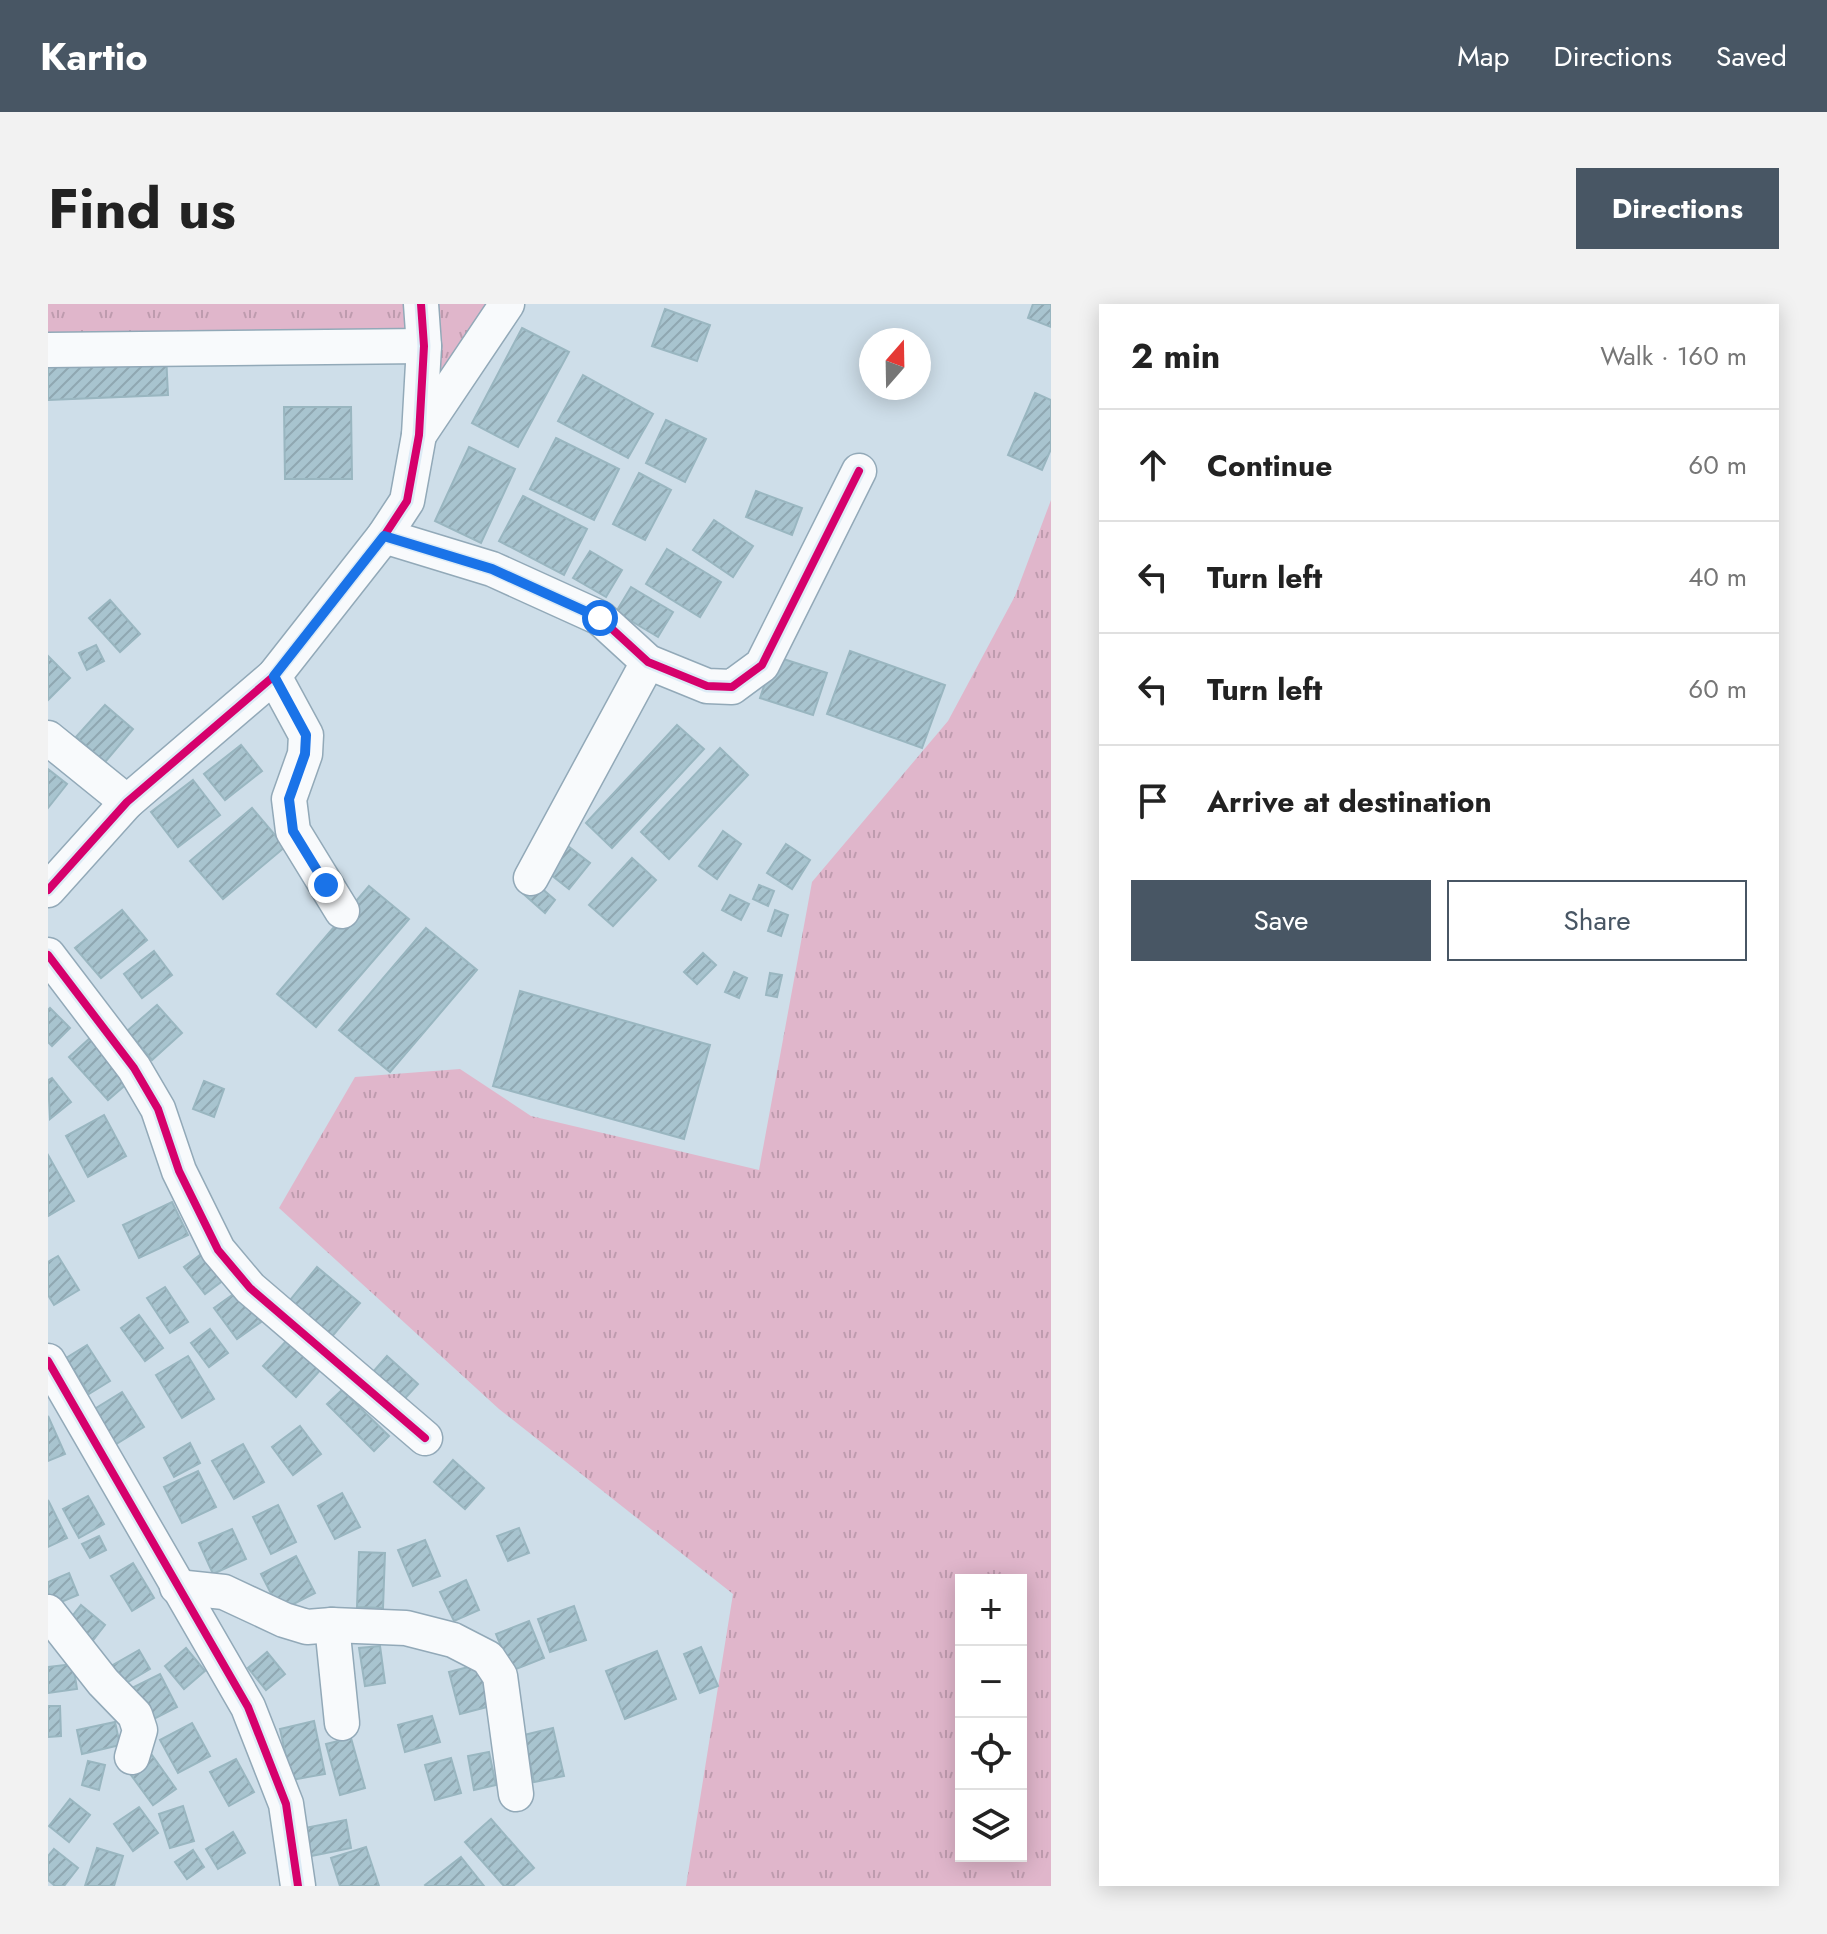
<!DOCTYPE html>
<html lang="en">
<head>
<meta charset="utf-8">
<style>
	body { margin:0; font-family:Jost,sans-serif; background:#f2f2f2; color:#222 }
	.controls { position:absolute; right:24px; bottom:24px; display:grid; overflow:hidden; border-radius:0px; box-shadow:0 4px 20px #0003 }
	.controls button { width:72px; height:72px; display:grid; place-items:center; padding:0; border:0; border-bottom:2px solid #e0e0e0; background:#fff; color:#222; font:40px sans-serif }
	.compass { position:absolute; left:811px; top:24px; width:72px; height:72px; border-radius:50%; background:#fff; box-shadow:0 4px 20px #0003; rotate:20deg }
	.stop { position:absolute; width:24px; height:24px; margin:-18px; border:6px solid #1a73e8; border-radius:50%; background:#fff }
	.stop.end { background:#1a73e8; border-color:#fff; box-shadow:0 2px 8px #0008 }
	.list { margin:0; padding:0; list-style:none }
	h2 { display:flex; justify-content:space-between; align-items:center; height:104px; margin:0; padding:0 32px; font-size:34px }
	h2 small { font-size:26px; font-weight:400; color:#767676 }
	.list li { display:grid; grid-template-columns:52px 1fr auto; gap:24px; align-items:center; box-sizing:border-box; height:112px; padding:0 32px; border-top:2px solid #e0e0e0 }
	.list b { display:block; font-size:30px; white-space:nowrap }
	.list em { font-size:26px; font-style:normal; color:#767676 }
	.actions { display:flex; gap:16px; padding:24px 32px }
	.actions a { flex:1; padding:18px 0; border:2px solid #485664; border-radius:0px; text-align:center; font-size:28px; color:#485664 }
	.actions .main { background:#485664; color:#fff }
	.icon { flex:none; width:44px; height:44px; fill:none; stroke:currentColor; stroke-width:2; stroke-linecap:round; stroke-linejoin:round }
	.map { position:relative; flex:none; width:1003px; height:1582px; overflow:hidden; border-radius:0px }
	header { display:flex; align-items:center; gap:48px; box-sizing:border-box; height:112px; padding:0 40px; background:#485664; color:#fff }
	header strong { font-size:38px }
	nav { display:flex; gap:44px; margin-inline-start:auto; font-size:28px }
	.intro { display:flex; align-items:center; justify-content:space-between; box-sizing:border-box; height:192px; padding:0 48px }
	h1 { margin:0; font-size:56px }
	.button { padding:20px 36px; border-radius:0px; background:#485664; color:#fff; font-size:28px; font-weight:700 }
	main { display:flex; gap:48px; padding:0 48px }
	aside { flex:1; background:#fff; border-radius:0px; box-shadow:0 4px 20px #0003 }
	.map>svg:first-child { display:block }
</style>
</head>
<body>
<header>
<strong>Kartio</strong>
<nav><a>Map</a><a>Directions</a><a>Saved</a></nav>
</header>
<div class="intro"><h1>Find us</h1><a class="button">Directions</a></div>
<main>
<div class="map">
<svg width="1003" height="1582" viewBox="0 0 1003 1582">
	<defs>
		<pattern id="grass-tufts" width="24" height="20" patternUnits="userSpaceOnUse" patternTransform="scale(2)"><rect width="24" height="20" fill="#e0b6cb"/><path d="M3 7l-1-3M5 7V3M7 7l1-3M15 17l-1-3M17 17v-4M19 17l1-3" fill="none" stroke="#be9bae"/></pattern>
		<pattern id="building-hatch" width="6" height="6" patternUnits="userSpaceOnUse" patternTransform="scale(2)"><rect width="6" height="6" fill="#a8c4cf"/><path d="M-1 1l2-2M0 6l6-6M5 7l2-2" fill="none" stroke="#8fa7b1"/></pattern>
	</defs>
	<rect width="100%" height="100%" fill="#cedee9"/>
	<g fill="url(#grass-tufts)" fill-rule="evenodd">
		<polygon points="0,0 461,0 388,80 336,40 0,32"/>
		<path d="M1003,196V1582H638L685,1290L451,1105L231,904L307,773L412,765L483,812L711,866L764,578L900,417L967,292ZM913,1276H973V1552H913Z"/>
	</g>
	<g fill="url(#building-hatch)" stroke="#99b6c0" stroke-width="2">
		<polygon points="985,0 1003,0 1003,23 980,14"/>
		<polygon points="617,5 662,21 649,57 604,42"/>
		<polygon points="474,24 521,48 470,143 424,119"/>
		<polygon points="118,50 120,91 0,96 0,54"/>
		<polygon points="535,71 605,110 580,154 510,117"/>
		<polygon points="987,89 1003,96 1003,145 994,166 960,151"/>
		<polygon points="236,103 303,103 304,175 237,175"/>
		<polygon points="618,116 658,135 637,178 598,159"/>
		<polygon points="508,134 571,165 546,216 482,185"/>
		<polygon points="421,143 467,165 433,239 387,217"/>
		<polygon points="591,169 623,186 597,236 565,220"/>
		<polygon points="708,187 754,204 744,231 698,213"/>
		<polygon points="475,192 539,225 516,271 451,237"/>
		<polygon points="666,216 705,242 685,273 645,246"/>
		<polygon points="619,245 673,278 652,313 598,280"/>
		<polygon points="542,247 574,266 558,293 525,274"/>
		<polygon points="583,283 625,308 610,333 568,308"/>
		<polygon points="62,296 92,330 72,348 41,314"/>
		<polygon points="48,341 56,357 39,366 31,349"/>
		<polygon points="802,347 897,381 874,444 779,410"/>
		<polygon points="0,352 22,374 0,396"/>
		<polygon points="726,352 779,369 765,411 712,394"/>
		<polygon points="57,401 85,425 57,458 28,433"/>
		<polygon points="629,421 656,445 564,544 538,519"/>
		<polygon points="193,441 214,467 177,496 156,470"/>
		<polygon points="672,444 700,471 621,555 593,528"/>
		<polygon points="0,465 19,480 0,504"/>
		<polygon points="145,476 172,511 130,543 103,508"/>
		<polygon points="204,504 237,543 175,595 142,557"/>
		<polygon points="675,527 693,540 669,575 651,562"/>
		<polygon points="512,536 542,559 521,585 492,562"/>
		<polygon points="738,540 762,556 744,585 719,569"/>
		<polygon points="584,554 608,576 565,622 541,601"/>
		<polygon points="483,575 507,596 497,609 472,587"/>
		<polygon points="711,581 726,587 720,602 705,595"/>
		<polygon points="321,582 361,615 268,723 229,690"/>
		<polygon points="682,591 701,600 693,616 674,606"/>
		<polygon points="74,606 99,636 53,674 27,644"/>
		<polygon points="727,606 740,611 733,632 720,627"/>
		<polygon points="378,624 429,666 342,768 291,726"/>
		<polygon points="106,647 124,671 94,694 76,670"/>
		<polygon points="655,649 668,661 649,680 636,668"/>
		<polygon points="686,668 699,674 691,694 677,688"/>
		<polygon points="722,669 734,671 729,693 718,691"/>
		<polygon points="472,687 662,741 636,835 445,782"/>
		<polygon points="109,701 134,729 104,756 79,727"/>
		<polygon points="2,704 22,724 4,742 0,738 0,706"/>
		<polygon points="42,734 81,778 60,796 21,753"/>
		<polygon points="4,774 23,798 2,815 0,776"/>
		<polygon points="156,777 176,785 166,813 145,805"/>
		<polygon points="56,811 78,852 40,873 18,832"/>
		<polygon points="0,851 26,897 0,912"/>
		<polygon points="124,898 140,931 91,954 75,921"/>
		<polygon points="156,948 177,975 157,990 136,963"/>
		<polygon points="10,952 31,986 6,1001 0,991 0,958"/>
		<polygon points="269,963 312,999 281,1036 238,1001"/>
		<polygon points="117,983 140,1018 122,1029 99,994"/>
		<polygon points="190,987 213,1018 189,1035 166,1004"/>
		<polygon points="91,1011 115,1044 97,1057 73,1024"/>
		<polygon points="162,1025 180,1049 161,1063 143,1039"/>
		<polygon points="241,1034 274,1064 248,1093 215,1062"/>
		<polygon points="39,1041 62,1077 41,1090 18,1054"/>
		<polygon points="140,1052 166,1095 134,1114 108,1071"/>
		<polygon points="339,1052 370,1080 349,1103 318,1076"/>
		<polygon points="294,1086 341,1132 326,1147 279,1100"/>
		<polygon points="74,1088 96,1123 57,1147 35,1112"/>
		<polygon points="0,1112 17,1150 0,1157"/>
		<polygon points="252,1122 273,1150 245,1171 224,1143"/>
		<polygon points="142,1139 152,1159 126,1173 116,1154"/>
		<polygon points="195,1140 216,1178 186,1195 164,1157"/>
		<polygon points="405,1156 436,1184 417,1205 386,1178"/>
		<polygon points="150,1167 168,1203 134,1219 116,1183"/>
		<polygon points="294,1189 312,1223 287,1235 270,1202"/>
		<polygon points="40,1192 56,1220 31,1234 15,1205"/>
		<polygon points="0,1196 19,1234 0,1243"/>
		<polygon points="230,1201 248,1238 223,1250 205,1213"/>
		<polygon points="471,1224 481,1249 460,1257 449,1232"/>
		<polygon points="184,1225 198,1255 165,1270 151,1239"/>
		<polygon points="51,1232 58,1246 42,1254 34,1240"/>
		<polygon points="377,1236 392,1272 365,1282 350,1246"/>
		<polygon points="311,1248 337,1249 335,1304 309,1303"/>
		<polygon points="248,1252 267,1289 232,1307 213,1270"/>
		<polygon points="85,1259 106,1294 84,1307 63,1272"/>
		<polygon points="21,1269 30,1291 1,1303 0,1278"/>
		<polygon points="418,1276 431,1306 406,1317 392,1288"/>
		<polygon points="33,1301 57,1321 42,1340 18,1320"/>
		<polygon points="526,1302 538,1336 502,1348 490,1315"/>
		<polygon points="481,1317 496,1354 463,1367 448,1330"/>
		<polygon points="332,1342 337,1379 317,1382 311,1344"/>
		<polygon points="653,1343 670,1382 652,1389 636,1350"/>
		<polygon points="138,1344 157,1367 136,1385 117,1362"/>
		<polygon points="91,1346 102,1365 75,1381 63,1362"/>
		<polygon points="609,1347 628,1395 577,1415 558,1367"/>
		<polygon points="219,1348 237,1370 218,1386 200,1364"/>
		<polygon points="25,1360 29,1385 0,1389 0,1363"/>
		<polygon points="432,1360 443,1402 412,1410 401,1368"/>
		<polygon points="112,1370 129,1403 98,1419 80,1386"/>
		<polygon points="0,1402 12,1402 13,1432 0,1433"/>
		<polygon points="384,1412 392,1438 357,1448 350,1421"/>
		<polygon points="266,1417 277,1470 243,1476 232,1425"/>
		<polygon points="67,1418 72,1441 34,1450 29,1426"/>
		<polygon points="144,1419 162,1452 130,1469 112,1436"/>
		<polygon points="505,1424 516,1472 486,1478 476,1431"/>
		<polygon points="303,1434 317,1484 292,1491 278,1440"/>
		<polygon points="441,1448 448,1481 426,1486 420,1452"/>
		<polygon points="104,1451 128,1485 105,1501 80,1467"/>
		<polygon points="403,1454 413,1489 387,1496 377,1461"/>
		<polygon points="188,1455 206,1488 181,1502 162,1468"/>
		<polygon points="40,1457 57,1461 51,1486 34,1481"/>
		<polygon points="22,1495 42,1511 21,1538 1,1522"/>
		<polygon points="135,1502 146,1537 122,1544 111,1510"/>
		<polygon points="91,1503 110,1529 85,1547 66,1520"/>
		<polygon points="443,1515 486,1564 465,1582 456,1582 417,1538"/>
		<polygon points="298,1516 303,1544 263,1552 257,1524"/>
		<polygon points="185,1528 197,1549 170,1565 158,1545"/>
		<polygon points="318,1543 331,1582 292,1582 283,1554"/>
		<polygon points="49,1544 75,1552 66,1582 37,1582"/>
		<polygon points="6,1545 30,1564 16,1582 7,1582 0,1576 0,1552"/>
		<polygon points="145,1546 156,1563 139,1575 127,1558"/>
		<polygon points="413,1553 436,1582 378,1582 377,1581"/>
	</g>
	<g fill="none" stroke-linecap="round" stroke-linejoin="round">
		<defs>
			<g id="minor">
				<polyline points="0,46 376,42"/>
				<polyline points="371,131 459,0"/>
				<polyline points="336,232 444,265 552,314 600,358 659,382 684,383 714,361 811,167"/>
				<polyline points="226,372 258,431 257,450 241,495 245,527 294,607"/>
				<polyline points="0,434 79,498"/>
				<polyline points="483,574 600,358"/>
				<polyline points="0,586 79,498 226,372 336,232 359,197 371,131 376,42 373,0"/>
				<polyline points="0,651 86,764 110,805 131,867 170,946 202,984 377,1134"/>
				<polyline points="0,1057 200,1403 238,1500 250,1582"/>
				<polyline points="129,1283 176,1288 236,1316 259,1323 284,1321 358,1324 405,1336 440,1354 452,1372 468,1490"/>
				<polyline points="0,1308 55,1378 87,1411 92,1426 84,1453"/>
				<polyline points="284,1321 294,1419"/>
			</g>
		</defs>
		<use href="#minor" stroke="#92a9b8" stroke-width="37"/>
		<use href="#minor" stroke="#f8fafc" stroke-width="34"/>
		<defs>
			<g id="cycleway">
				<polyline points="336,232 444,265 552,314 600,358 659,382 684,383 714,361 811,167"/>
				<polyline points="0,586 79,498 226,372 336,232 359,197 371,131 376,42 373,0"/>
				<polyline points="0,651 86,764 110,805 131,867 170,946 202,984 377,1134"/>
				<polyline points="0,1057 200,1403 238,1500 250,1582"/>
			</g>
		</defs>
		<use href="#cycleway" stroke="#dcebf6" stroke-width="13"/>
		<use href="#cycleway" stroke="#d6006c" stroke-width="8"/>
	</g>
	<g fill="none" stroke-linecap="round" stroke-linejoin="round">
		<polyline stroke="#1a73e8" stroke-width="10" points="278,581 245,527 241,495 257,450 258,431 226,372 336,232 444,265 552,314"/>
	</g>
</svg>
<div class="controls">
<button>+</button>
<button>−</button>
<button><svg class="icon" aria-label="locate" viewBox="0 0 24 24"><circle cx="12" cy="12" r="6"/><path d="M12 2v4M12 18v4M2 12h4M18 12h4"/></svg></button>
<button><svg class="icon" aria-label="layers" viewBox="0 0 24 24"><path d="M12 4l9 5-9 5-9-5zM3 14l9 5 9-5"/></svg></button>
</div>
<svg class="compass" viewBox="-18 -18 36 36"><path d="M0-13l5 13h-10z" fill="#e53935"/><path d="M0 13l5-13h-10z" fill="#767676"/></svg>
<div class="stop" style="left:552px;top:314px"></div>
<div class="stop end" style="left:278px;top:581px"></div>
</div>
<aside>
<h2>2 min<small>Walk · 160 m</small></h2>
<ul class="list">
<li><svg class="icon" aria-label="ahead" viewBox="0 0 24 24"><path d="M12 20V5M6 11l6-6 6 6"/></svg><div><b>Continue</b></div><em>60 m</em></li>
<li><svg class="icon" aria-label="left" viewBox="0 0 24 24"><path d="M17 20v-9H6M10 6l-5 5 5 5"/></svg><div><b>Turn left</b></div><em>40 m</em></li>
<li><svg class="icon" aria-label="left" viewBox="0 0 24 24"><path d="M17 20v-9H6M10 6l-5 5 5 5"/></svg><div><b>Turn left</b></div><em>60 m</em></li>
<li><svg class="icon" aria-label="arrive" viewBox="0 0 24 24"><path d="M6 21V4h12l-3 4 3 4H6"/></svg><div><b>Arrive at destination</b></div></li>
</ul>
<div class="actions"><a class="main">Save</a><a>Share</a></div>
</aside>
</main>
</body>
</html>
